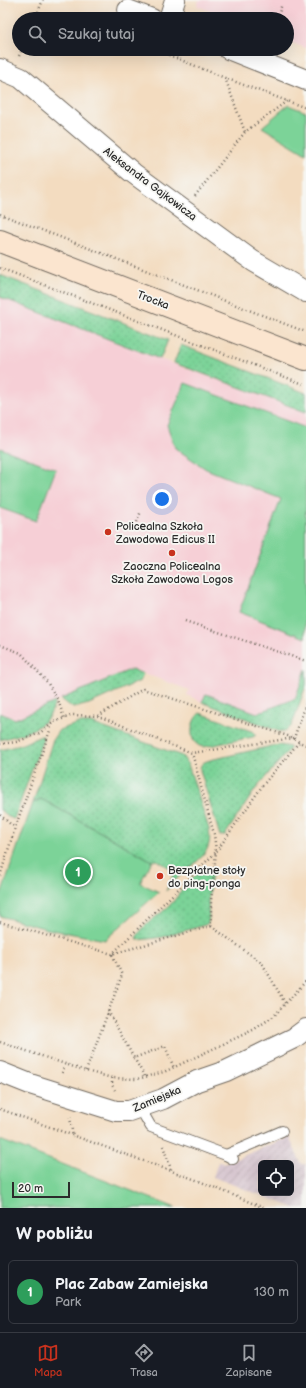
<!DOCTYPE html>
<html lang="pl">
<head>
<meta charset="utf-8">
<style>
	body { margin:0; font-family:"Balsamiq Sans",sans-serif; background:#20242c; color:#f1f3f6 }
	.controls { position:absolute; right:12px; bottom:12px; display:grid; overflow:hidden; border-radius:6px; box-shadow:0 4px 16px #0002 }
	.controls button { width:36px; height:36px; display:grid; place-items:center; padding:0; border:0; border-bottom:1px solid #363941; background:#171b24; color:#f1f3f6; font:20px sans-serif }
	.scale { position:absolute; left:12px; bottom:10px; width:58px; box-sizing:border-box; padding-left:4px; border:2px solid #2b2b2b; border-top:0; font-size:11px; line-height:14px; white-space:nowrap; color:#2b2b2b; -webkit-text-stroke:3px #f6f6f2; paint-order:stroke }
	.you { position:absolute; left:162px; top:499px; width:14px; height:14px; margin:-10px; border:3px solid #fff; border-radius:50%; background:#1a73e8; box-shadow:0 0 0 6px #1a73e833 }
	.badge { display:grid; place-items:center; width:26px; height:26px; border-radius:50%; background:#c8321e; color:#fff; font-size:13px; font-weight:700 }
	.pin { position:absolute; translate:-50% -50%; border:2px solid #fff; box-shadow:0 1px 4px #0006 }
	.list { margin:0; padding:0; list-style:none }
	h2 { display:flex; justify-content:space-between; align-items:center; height:52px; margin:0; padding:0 16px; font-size:17px }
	h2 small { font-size:13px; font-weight:400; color:#9ea1a6 }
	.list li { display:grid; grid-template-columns:26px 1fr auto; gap:12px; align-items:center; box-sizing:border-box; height:64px; margin:0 8px 8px; padding:0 8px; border:1px solid #363941; border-radius:6px }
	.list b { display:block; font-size:15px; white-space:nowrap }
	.list p { margin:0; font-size:13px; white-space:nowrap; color:#9ea1a6 }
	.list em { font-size:13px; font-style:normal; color:#9ea1a6 }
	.icon { flex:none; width:22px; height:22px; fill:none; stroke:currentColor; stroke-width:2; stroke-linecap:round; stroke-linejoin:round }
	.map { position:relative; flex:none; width:306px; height:1208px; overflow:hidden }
	.search { position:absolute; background:#171b24; box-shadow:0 4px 16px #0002; left:12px; right:12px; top:12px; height:44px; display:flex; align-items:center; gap:10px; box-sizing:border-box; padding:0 14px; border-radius:22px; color:#9ea1a6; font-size:15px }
	.sheet { height:124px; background:#171b24 }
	nav { display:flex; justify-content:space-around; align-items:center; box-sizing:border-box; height:56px; border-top:1px solid #363941; background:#171b24; font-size:11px; color:#9ea1a6 }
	nav a { display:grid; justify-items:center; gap:2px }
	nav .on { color:#c8321e }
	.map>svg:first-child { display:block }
</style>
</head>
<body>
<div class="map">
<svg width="306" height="1208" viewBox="0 0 306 1208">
	<defs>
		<pattern id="industrial-furrows" width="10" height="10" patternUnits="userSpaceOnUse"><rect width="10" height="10" fill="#d1bdc9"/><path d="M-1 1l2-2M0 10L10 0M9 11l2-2" fill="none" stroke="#aa9aa3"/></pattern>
		<pattern id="grass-dots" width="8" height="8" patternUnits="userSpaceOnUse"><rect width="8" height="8" fill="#7cd398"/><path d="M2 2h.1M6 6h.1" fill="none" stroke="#6bb583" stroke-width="1.8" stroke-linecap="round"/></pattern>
	</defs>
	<rect width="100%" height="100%" fill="#f6f6f2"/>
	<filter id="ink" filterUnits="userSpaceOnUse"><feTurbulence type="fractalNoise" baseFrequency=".025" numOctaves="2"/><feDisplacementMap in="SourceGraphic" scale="8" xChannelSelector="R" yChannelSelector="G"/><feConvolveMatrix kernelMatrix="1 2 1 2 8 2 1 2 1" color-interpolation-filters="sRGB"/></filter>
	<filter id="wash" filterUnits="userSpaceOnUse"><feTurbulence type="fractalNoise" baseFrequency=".012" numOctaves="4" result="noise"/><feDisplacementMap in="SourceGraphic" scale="16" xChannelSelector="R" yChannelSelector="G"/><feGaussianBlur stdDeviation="0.9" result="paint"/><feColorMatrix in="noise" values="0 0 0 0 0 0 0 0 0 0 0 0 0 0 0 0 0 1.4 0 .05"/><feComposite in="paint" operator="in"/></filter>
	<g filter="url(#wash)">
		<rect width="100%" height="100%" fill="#f3dcc0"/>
		<g fill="#f6cfd6">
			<polygon points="199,0 306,0 306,48 287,41 287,19 231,19 197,6"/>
			<polygon points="0,297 160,359 306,412 306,668 296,699 257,714 206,694 202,702 187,695 189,690 132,669 15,719 0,713"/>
		</g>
		<path fill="url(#industrial-furrows)" fill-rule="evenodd" d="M289,1137L301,1163L306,1165V1208H295L213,1177L218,1162L226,1163ZM261,1163H291V1193H261Z"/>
		<g fill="url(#grass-dots)" stroke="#547f62">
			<polygon points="0,275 168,340 160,359 0,297"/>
			<polygon points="181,345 306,393 306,412 174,363"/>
			<polygon points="132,669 143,674 140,681 89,704 73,708 61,699"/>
			<path d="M306,669V685L292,725C288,730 285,732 278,731L202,702L206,694L257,713L295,699Z"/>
			<path d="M55,702C53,709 50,716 45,721C34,732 14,736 0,740V713L15,719Z"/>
			<path d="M200,713L254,732L256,735L253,737L204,747C188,746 189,721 200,713Z"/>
			<path d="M79,723H91L182,756L188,764L209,829C213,853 199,859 183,873C177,878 171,885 166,891L175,871L157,860L152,861L41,799L33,803L53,739L59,730Z"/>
			<polygon points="41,736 43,736 43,739 15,817 14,819 11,818 0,810 0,750 20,745"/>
			<path d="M280,745L290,747V749L269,773L255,790L225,835L220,836L200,770C200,763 204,762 210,760L272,746Z"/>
			<path d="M208,868L211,870L212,873L208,901L209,918L208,923L205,925L163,937L140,940L136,938C144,923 159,916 170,905C181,893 191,874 208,868Z"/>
		</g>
		<g fill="#7cd398" stroke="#547f62">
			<polygon points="288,105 306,112 306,154 262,127"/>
			<polygon points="185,383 306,428 305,638 239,612 281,499 206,469 175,448 167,425"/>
			<polygon points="0,448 56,469 36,521 0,508"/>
			<polygon points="41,799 152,861 140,883 159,892 105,940 47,929 0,916 0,897 33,803"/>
			<polygon points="0,1140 176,1208 0,1208"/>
		</g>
	</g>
	<g filter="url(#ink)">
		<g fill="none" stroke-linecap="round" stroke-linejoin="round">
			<defs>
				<g id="lane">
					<polyline points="140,1108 151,1127 226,1155 233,1159"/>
					<polyline points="226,1155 282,1131"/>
				</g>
				<g id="street">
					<polyline points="128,10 152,19"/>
					<polyline points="169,19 175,0"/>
					<polyline points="228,49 306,80"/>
					<polyline points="0,69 21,78 133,173 253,261 306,292"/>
					<polyline points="0,1072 30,1084 116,1111 129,1111 163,1099 197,1081 226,1071 294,1038 306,1029"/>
				</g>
				<polyline id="secondary" points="0,241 306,359"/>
			</defs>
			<use href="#lane" stroke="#71695f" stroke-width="12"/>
			<use href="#street" stroke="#71695f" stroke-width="22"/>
			<use href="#secondary" stroke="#71695f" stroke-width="24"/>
			<g stroke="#71695f" stroke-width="2.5" stroke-dasharray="1 3" stroke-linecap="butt">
				<polyline points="35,19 43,0"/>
				<polyline points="277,19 282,4"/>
				<polyline points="154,49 225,78 306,108"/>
				<polyline points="19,56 22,49"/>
				<polyline points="225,78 245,132"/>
				<polyline points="195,196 245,132 287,101"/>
				<polyline points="0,214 306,332"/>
				<polyline points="0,268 306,385"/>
				<polyline points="137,522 141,511"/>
				<polyline points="185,621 306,661"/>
				<polyline points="0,645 21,653 47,682 58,700 64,718"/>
				<polyline points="98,716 143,689 294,738 299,742 306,745"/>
				<polyline points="0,744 16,742 40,733 54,722 73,715 98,716 192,753 294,738 306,704"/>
				<polyline points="0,815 15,828"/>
				<polyline points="0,876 15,828 53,722"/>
				<polyline points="0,922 112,954 216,852 214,834 192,753"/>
				<polyline points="285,1003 262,963 211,926 211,901 216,852 263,785 299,742"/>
				<polyline points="108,1011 134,1058 165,1046 174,1068"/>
				<polyline points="0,1042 86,1071 112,1078 137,1079 164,1072 253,1030 274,1016 306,981"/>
				<polyline points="134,1058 145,1077"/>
				<polyline points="86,1071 122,975 112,954 211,926"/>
				<polyline points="62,1073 65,1065"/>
				<polyline points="112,1078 112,1085 115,1090"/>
				<polyline points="0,1109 199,1181 264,1208"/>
				<polyline points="70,1117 73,1137"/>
				<polyline points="163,1146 172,1172"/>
			</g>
			<use href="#lane" stroke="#fff" stroke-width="10"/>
			<use href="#street" stroke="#fff" stroke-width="20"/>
			<use href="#secondary" stroke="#fbe5cf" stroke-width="22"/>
		</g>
	</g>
	<g fill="#c8321e" stroke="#f6f6f2" stroke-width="1.5">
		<circle cx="108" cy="532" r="4"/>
		<circle cx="172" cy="553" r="4"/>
		<circle cx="160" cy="876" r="4"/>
	</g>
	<g text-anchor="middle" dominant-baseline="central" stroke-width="3.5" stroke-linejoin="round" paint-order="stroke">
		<g font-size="11" fill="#2b2b2b" stroke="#f6f6f2">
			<text transform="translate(150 184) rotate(37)">Aleksandra Gajkowicza</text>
			<text transform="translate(153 300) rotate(21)">Trocka</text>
			<text transform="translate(157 1099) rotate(-23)">Zamiejska</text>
		</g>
		<g font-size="11" fill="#2b2b2b" stroke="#f6f6f2" text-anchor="start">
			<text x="116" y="526">Policealna Szkoła<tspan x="116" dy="13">Zawodowa Edicus II</tspan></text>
			<text x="172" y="566" text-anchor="middle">Zaoczna Policealna<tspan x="172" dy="13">Szkoła Zawodowa Logos</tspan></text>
			<text x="168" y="870">Bezpłatne stoły<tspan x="168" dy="13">do ping-ponga</tspan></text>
		</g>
	</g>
</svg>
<div class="controls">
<button><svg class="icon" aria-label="locate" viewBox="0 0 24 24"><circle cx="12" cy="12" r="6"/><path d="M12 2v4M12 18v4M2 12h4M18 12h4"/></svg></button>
</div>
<div class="scale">20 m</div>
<div class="you"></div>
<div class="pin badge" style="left:78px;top:872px;background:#2e9e5b">1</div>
<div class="search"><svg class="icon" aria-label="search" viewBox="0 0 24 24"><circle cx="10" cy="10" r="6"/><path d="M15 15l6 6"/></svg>Szukaj tutaj</div>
</div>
<section class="sheet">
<h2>W pobliżu<small></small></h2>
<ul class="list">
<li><span class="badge" style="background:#2e9e5b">1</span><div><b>Plac Zabaw Zamiejska</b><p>Park</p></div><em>130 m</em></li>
</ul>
</section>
<nav>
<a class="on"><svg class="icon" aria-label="map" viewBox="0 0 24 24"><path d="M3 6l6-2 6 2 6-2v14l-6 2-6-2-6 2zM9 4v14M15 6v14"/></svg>Mapa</a>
<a><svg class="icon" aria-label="directions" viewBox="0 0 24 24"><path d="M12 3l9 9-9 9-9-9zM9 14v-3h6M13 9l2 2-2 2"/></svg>Trasa</a>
<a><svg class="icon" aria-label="saved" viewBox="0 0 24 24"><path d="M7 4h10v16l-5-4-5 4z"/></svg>Zapisane</a>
</nav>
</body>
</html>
